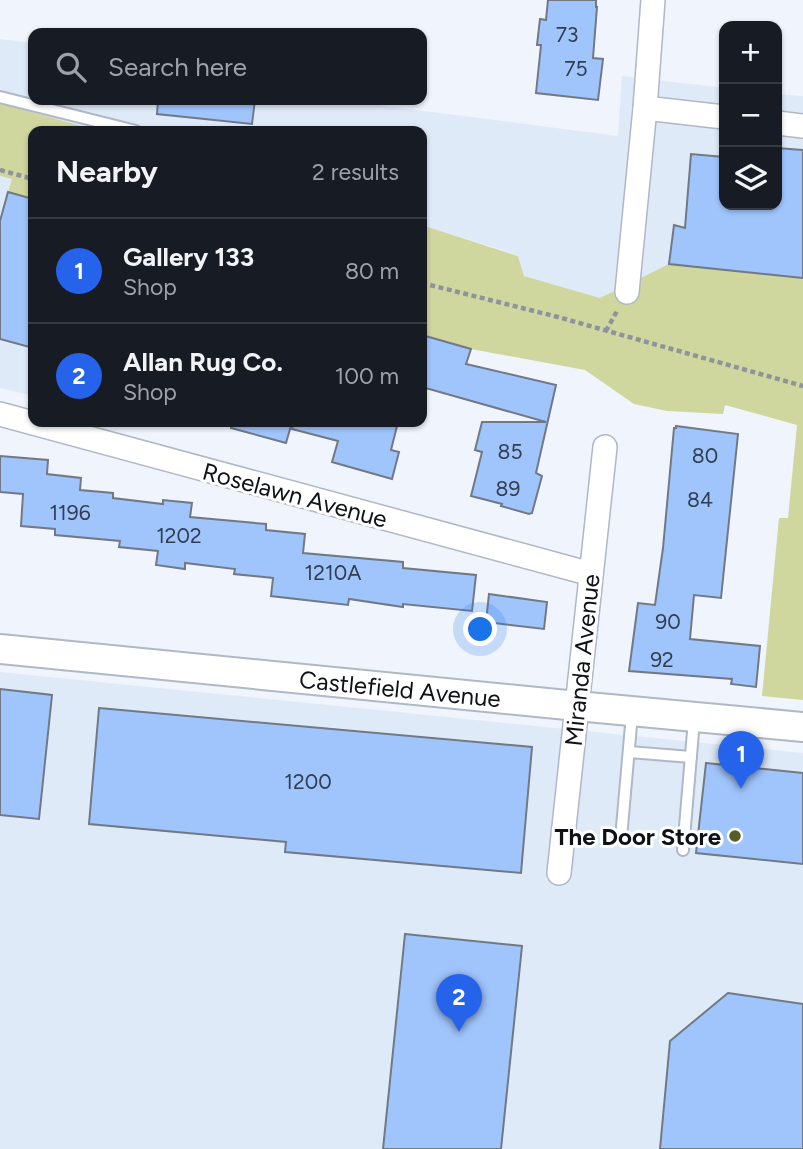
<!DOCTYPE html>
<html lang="en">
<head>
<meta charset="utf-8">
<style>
	body { margin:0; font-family:Figtree,sans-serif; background:#20242c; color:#f1f3f6 }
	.controls { position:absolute; right:21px; top:21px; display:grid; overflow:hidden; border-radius:14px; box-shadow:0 2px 5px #0004 }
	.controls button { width:63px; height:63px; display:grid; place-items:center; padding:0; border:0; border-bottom:2px solid #363941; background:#171b24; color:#f1f3f6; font:35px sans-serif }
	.you { position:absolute; left:481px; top:630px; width:24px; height:24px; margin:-18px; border:5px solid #fff; border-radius:50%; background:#1a73e8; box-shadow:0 0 0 10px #1a73e833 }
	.badge { display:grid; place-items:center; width:46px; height:46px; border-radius:50%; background:#2563eb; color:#fff; font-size:23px; font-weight:700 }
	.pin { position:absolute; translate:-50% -58px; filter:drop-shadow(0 2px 4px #0008) }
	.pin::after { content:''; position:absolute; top:37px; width:24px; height:21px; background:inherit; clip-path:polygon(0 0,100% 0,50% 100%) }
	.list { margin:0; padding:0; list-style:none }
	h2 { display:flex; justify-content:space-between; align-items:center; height:91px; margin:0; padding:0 28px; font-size:30px }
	h2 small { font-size:23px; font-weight:400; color:#9ea1a6 }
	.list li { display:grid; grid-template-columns:46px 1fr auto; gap:21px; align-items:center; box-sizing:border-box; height:105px; padding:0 28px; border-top:2px solid #363941 }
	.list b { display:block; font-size:26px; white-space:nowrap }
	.list p { margin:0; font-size:23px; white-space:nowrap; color:#9ea1a6 }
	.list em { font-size:23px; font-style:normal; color:#9ea1a6 }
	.icon { flex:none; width:38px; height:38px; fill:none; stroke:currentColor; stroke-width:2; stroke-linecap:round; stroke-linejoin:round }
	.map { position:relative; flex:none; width:803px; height:1149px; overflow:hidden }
	.search { position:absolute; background:#171b24; box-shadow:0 2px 5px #0004; left:28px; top:28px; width:399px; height:77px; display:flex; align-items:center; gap:18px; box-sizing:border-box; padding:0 24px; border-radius:14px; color:#9ea1a6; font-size:26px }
	.panel { position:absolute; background:#171b24; box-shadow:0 2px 5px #0004; left:28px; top:126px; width:399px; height:301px; border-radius:14px }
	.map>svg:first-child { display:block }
</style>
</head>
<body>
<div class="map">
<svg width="803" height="1149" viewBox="0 0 803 1149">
	<rect width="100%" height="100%" fill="#eff4fd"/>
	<g fill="#dfeaf9">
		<polygon points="0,39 33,43 33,100 361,100 362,103 618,136 622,76 724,88 724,205 777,205 777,94 803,96 803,278 669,264 600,298 524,276 518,255 422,225 422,131 99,131 0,103"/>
		<polygon points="0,176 12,179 8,192 33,199 33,396 0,388"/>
		<polygon points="0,672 803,753 803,1149 0,1149"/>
	</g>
	<g fill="#cfd69e">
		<polygon points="0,103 99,131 33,131 33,199 8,192 12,179 0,176"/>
		<polygon points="422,225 518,256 524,276 600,298 669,264 803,278 803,700 762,696 779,518 788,518 797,425 725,405 723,414 667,411 634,404 585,370 471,349 422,335"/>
	</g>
	<g fill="#a0c5fd" stroke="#717985" stroke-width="2">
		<polygon points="548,0 596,0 596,7 597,7 593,58 603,59 598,100 536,93 541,45 537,45 540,19 546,20"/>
		<polygon points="158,100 255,100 252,124 157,114"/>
		<polygon points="777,148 803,150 803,278 669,264 674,225 685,228 691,154 724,157 724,205 777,205"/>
		<polygon points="8,192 33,199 33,348 0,339 0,221"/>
		<polygon points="422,335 471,349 466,364 556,385 536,473 542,476 532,513 529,514 501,506 502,504 471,496 482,452 475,450 482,422 546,422 422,387"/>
		<polygon points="231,422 292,422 286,443 231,428"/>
		<polygon points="293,422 398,422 391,450 399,452 392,479 332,462 338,441 292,429"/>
		<polygon points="676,426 738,434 721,598 694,595 690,639 760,646 756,687 731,684 732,679 629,671 638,603 655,605 663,548 674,428 676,428"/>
		<polygon points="0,456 48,460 47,474 81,478 80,490 113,493 113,498 163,504 163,500 192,503 190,517 266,524 266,530 305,534 303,553 403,562 403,568 476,575 472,611 403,604 403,607 349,599 348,605 271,596 273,578 234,574 235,569 185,563 185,569 156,565 158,551 119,547 120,541 55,535 55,529 21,526 23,494 0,492"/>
		<polygon points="489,594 547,602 544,629 486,622"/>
		<polygon points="0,689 52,695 39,819 0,815"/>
		<polygon points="99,708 532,747 521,873 285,852 286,842 89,824"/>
		<polygon points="706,763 803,773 803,864 696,853"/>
		<polygon points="405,934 522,946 501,1149 383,1149"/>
		<polygon points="728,993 803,1004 803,1149 660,1149 670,1041"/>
	</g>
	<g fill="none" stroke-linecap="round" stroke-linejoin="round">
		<defs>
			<g id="service">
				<polyline points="0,97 136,131"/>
				<polyline points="629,752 691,757"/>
				<polyline points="621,838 632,714"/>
				<polyline points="683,850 694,720"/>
			</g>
			<g id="minor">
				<polyline points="645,108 724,117"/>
				<polyline points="777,123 803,126"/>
				<polyline points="627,292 645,108 653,0"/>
				<polyline points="0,414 591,574"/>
				<polyline points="559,873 605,447"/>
			</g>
			<g id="tertiary">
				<path id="s1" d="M0,649L577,706L803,727"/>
			</g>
		</defs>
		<use href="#service" stroke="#afb8c5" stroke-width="14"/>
		<use href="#minor" stroke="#afb8c5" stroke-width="26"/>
		<use href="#tertiary" stroke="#afb8c5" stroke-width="32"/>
		<g stroke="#8f939a" stroke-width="4.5" stroke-dasharray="5 3.5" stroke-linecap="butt">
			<polyline points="0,170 33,179"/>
			<polyline points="422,283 558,317 803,386"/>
			<polyline points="606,331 617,311"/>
		</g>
		<use href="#service" stroke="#fff" stroke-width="10"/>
		<use href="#minor" stroke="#fff" stroke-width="23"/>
		<use href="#tertiary" stroke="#fff" stroke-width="28"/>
	</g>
	<circle fill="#575b29" stroke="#fff" stroke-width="2.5" cx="735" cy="836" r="7"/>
	<g text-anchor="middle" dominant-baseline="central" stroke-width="6" stroke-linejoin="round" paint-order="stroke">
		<g font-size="21" fill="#323e50">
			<text x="567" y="34">73</text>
			<text x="576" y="68">75</text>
			<text x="510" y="451">85</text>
			<text x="705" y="455">80</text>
			<text x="508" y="488">89</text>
			<text x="700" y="499">84</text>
			<text x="70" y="512">1196</text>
			<text x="179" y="535">1202</text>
			<text x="333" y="572">1210A</text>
			<text x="668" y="621">90</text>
			<text x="662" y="659">92</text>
			<text x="308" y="781">1200</text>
		</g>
		<g font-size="24" fill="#0e1116" stroke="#fff">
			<text transform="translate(295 495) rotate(15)">Roselawn Avenue</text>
			<text transform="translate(582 660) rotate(-84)">Miranda Avenue</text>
			<text stroke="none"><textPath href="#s1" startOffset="402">Castlefield Avenue</textPath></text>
		</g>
		<g font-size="24" font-weight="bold" fill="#0e1116" stroke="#fff" text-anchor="end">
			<text x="721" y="836">The Door Store</text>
		</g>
	</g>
</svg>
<div class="controls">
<button>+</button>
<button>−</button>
<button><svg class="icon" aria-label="layers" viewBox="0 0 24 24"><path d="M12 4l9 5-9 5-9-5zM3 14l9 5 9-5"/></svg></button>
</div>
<div class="you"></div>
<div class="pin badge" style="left:741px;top:789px">1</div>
<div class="pin badge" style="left:459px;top:1032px">2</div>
<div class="search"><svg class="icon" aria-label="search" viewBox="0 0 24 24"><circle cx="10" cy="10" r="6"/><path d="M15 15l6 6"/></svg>Search here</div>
<section class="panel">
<h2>Nearby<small>2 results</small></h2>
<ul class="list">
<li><span class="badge">1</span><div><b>Gallery 133</b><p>Shop</p></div><em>80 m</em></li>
<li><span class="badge">2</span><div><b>Allan Rug Co.</b><p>Shop</p></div><em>100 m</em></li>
</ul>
</section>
</div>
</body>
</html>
